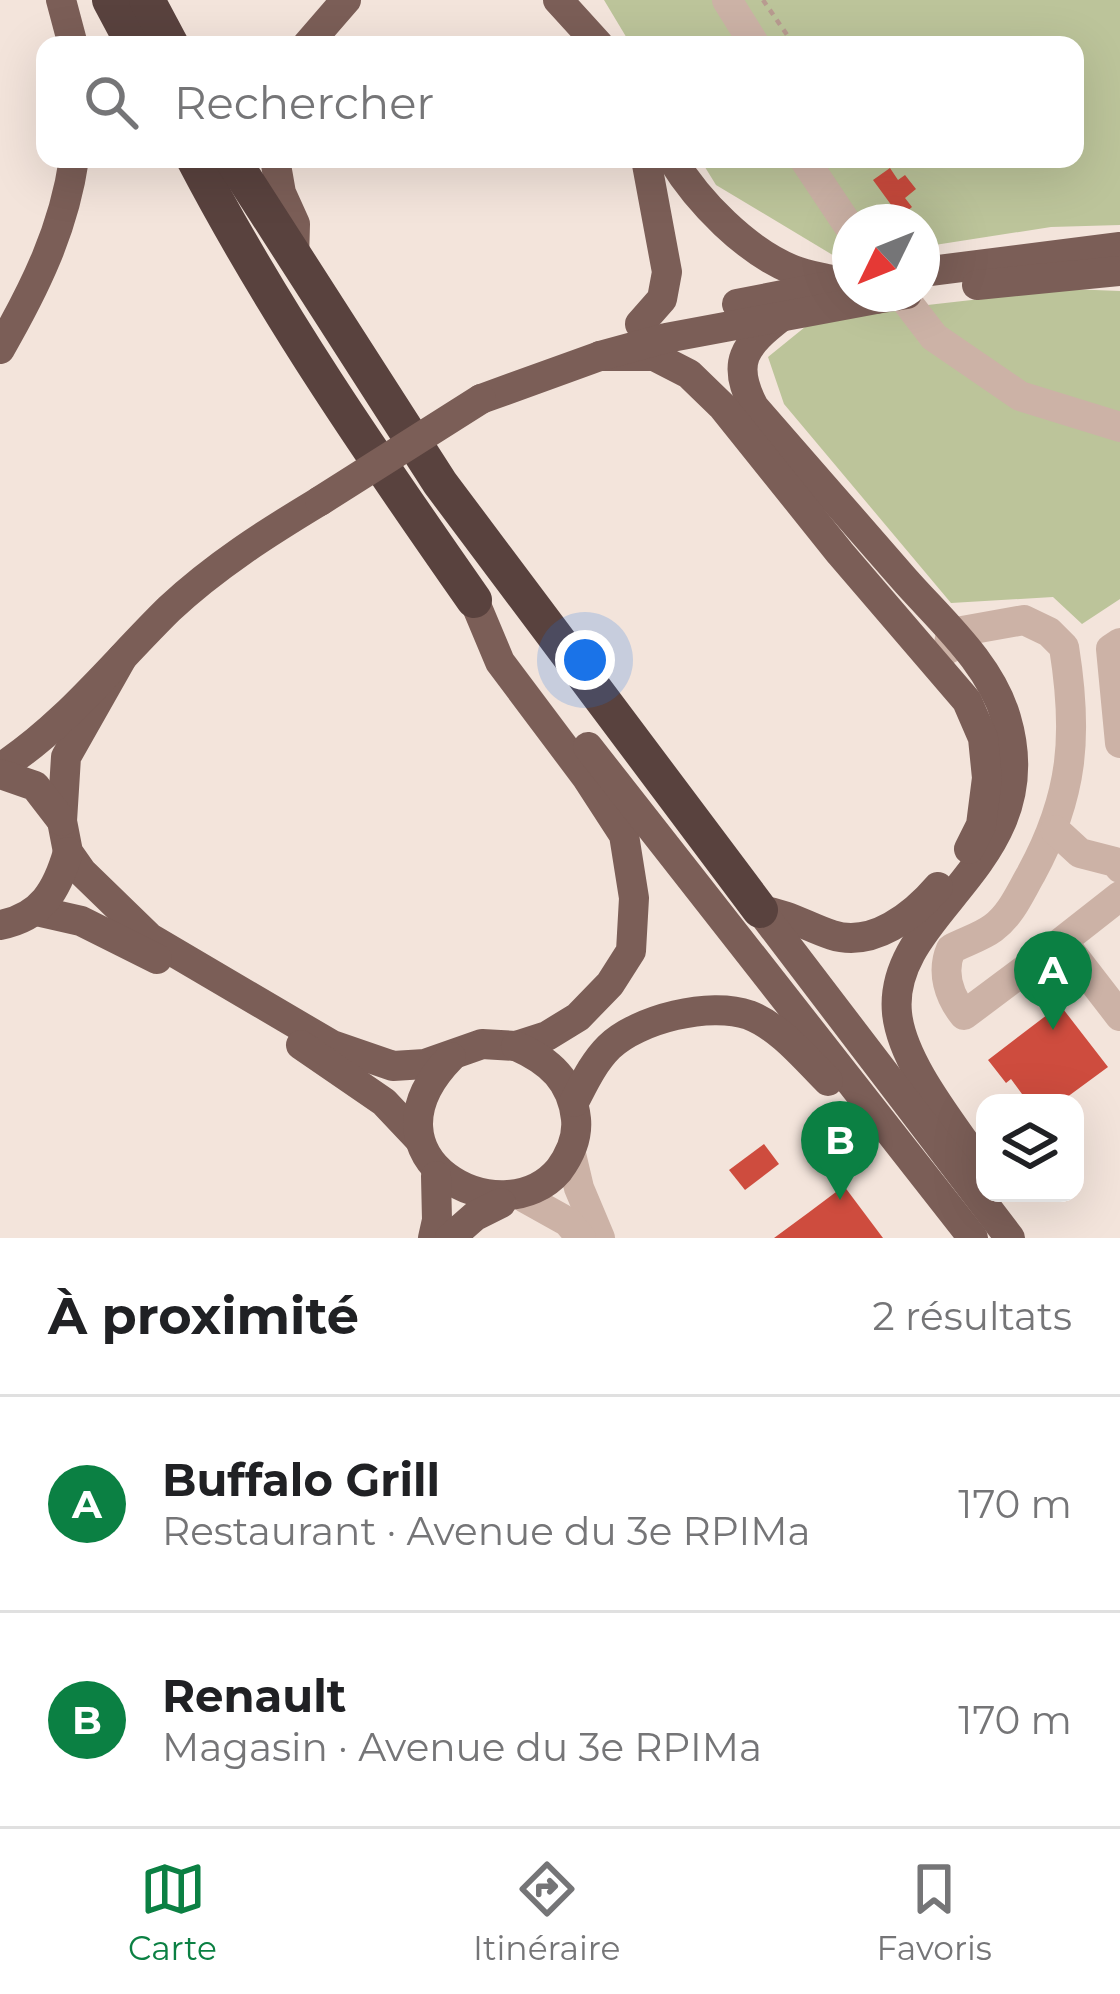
<!DOCTYPE html>
<html lang="fr">
<head>
<meta charset="utf-8">
<style>
	body { margin:0; font-family:Montserrat,sans-serif; background:#f2f2f2; color:#202124 }
	.controls { position:absolute; right:36px; bottom:36px; display:grid; overflow:hidden; border-radius:24px; box-shadow:0 12px 48px #0002 }
	.controls button { width:108px; height:108px; display:grid; place-items:center; padding:0; border:0; border-bottom:3px solid #e0e0e0; background:#fff; color:#202124; font:60px sans-serif }
	.compass { position:absolute; left:832px; top:204px; width:108px; height:108px; border-radius:50%; background:#fff; box-shadow:0 12px 48px #0002; rotate:227deg }
	.you { position:absolute; left:585px; top:660px; width:42px; height:42px; margin:-30px; border:9px solid #fff; border-radius:50%; background:#1a73e8; box-shadow:0 0 0 18px #1a73e833 }
	.badge { display:grid; place-items:center; width:78px; height:78px; border-radius:50%; background:#0b8043; color:#fff; font-size:39px; font-weight:700 }
	.pin { position:absolute; translate:-50% -99px; filter:drop-shadow(0 3px 6px #0008) }
	.pin::after { content:''; position:absolute; top:63px; width:42px; height:36px; background:inherit; clip-path:polygon(0 0,100% 0,50% 100%) }
	.list { margin:0; padding:0; list-style:none }
	h2 { display:flex; justify-content:space-between; align-items:center; height:156px; margin:0; padding:0 48px; font-size:51px }
	h2 small { font-size:39px; font-weight:400; color:#757577 }
	.list li { display:grid; grid-template-columns:78px 1fr auto; gap:36px; align-items:center; box-sizing:border-box; height:216px; padding:0 48px; border-top:3px solid #e0e0e0 }
	.list b { display:block; font-size:45px; white-space:nowrap }
	.list p { margin:0; font-size:39px; white-space:nowrap; color:#757577 }
	.list em { font-size:39px; font-style:normal; color:#757577 }
	.icon { flex:none; width:66px; height:66px; fill:none; stroke:currentColor; stroke-width:2; stroke-linecap:round; stroke-linejoin:round }
	.map { position:relative; flex:none; width:1120px; height:1238px; overflow:hidden }
	.search { position:absolute; background:#fff; box-shadow:0 12px 48px #0002; left:36px; right:36px; top:36px; height:132px; display:flex; align-items:center; gap:30px; box-sizing:border-box; padding:0 42px; border-radius:24px; color:#757577; font-size:45px }
	.sheet { height:588px; background:#fff }
	nav { display:flex; justify-content:space-around; align-items:center; box-sizing:border-box; height:168px; border-top:3px solid #e0e0e0; background:#fff; font-size:33px; color:#757577 }
	nav a { display:grid; justify-items:center; gap:6px }
	nav .on { color:#0b8043 }
	.map>svg:first-child { display:block }
</style>
</head>
<body>
<div class="map">
<svg width="1120" height="1238" viewBox="0 0 1120 1238">
	<rect width="100%" height="100%" fill="#f3e4db"/>
	<g fill="#bcc49a">
		<polygon points="604,0 1120,0 1120,225 1051,227 922,247 922,222 850,222 850,259 841,260 716,185 700,159 1075,159 1075,45 631,45"/>
		<polygon points="1069,289 1120,291 1120,599 1082,624 1053,597 951,603 784,404 768,357 805,327 848,314"/>
	</g>
	<g fill="#ce4c3e">
		<polygon points="890,168 898,180 905,175 916,189 905,198 912,207 900,217 873,180"/>
		<polygon points="1060,1005 1108,1067 1059,1103 1021,1103 1017,1098 1022,1094 1011,1079 1006,1083 988,1060"/>
		<polygon points="764,1144 779,1164 745,1190 729,1170"/>
		<polygon points="844,1186 883,1238 774,1238 808,1213"/>
	</g>
	<g fill="none" stroke-linecap="round" stroke-linejoin="round">
		<polyline stroke="#b89b90" stroke-width="4.5" stroke-dasharray="6 6" stroke-linecap="butt" points="763,0 794,45"/>
		<g stroke="#ccb2a6" stroke-width="30">
			<polyline points="727,0 755,45"/>
			<polyline points="804,159 850,228"/>
			<polyline points="901,294 934,337 1020,396 1120,427"/>
			<polyline points="1120,643 1111,649 1120,743"/>
			<path d="M948,649L951,633L1024,620L1049,632L1064,647C1078,734 1074,795 1031,874C1020,893 1011,915 993,928C981,937 964,942 951,949C941,972 949,996 964,1015L1055,947L1069,950L1120,1016"/>
			<polyline points="1055,830 1080,853 1115,862 1120,868"/>
			<polyline points="1055,947 1120,896"/>
			<polyline points="571,1154 579,1188 600,1238"/>
			<polyline points="525,1198 568,1222 581,1238"/>
		</g>
		<g stroke="#7b5e57" stroke-width="30">
			<polyline points="61,0 73,45"/>
			<polyline points="558,0 599,45"/>
			<polyline points="307,45 346,0"/>
			<polyline points="275,159 281,193 295,224 294,259"/>
			<path d="M672,159C698,202 746,251 793,270C805,275 819,277 831,280"/>
			<polyline points="922,272 1120,247"/>
			<polyline points="977,285 1120,271"/>
			<polyline points="737,304 850,282"/>
			<path d="M781,317C745,345 730,362 754,407C804,464 854,522 904,579C941,621 990,663 1006,718C1049,863 887,911 897,1013C902,1065 957,1129 985,1172"/>
			<polyline points="640,324 662,299 667,272 646,159"/>
			<path d="M0,349C35,288 64,229 74,159"/>
			<polyline points="600,356 654,356 689,374 723,407 840,553 967,701 983,738 987,778 981,825 969,849"/>
			<polyline points="481,399 600,356 666,338 876,299"/>
			<polyline points="122,658 66,757 62,821 68,852 82,872 150,938 332,1045 393,1066 425,1064 482,1044 516,1046 547,1036 578,1017 610,984 631,951 634,898 624,835 587,778 500,662 474,600"/>
			<polyline points="588,747 973,1238"/>
			<path d="M0,768C65,726 114,663 169,609C215,566 267,533 320,501"/>
			<polyline points="0,774 35,786 62,821"/>
			<path d="M760,910C791,915 805,926 832,935C873,948 914,915 938,887"/>
			<polyline points="760,910 1010,1238"/>
			<polyline points="37,911 81,921 157,959"/>
			<path d="M0,925C42,917 57,890 68,852"/>
			<polyline points="301,1045 384,1102 418,1138"/>
			<path d="M451,1057C352,1158 502,1238 559,1170C570,1155 578,1139 576,1119C572,1081 550,1061 516,1046"/>
			<path d="M574,1102C584,1083 593,1063 609,1047C638,1019 710,1001 749,1015C780,1027 805,1058 828,1081"/>
			<polyline points="433,1238 437,1220 436,1176"/>
			<polyline points="450,1238 475,1216 501,1203"/>
		</g>
		<g stroke="#59423e" stroke-width="36">
			<polyline points="110,0 134,45"/>
			<polyline points="147,0 171,45"/>
			<path d="M194,159C275,314 374,457 474,600"/>
			<polyline points="232,159 440,483 760,910"/>
		</g>
		<g stroke="#7b5e57" stroke-width="30">
			<polyline points="876,299 907,294"/>
			<polyline points="320,501 481,399"/>
		</g>
	</g>
</svg>
<div class="controls">
<button><svg class="icon" aria-label="layers" viewBox="0 0 24 24"><path d="M12 4l9 5-9 5-9-5zM3 14l9 5 9-5"/></svg></button>
</div>
<svg class="compass" viewBox="-18 -18 36 36"><path d="M0-13l5 13h-10z" fill="#e53935"/><path d="M0 13l5-13h-10z" fill="#757577"/></svg>
<div class="you"></div>
<div class="pin badge" style="left:1053px;top:1030px">A</div>
<div class="pin badge" style="left:840px;top:1200px">B</div>
<div class="search"><svg class="icon" aria-label="search" viewBox="0 0 24 24"><circle cx="10" cy="10" r="6"/><path d="M15 15l6 6"/></svg>Rechercher</div>
</div>
<section class="sheet">
<h2>À proximité<small>2 résultats</small></h2>
<ul class="list">
<li><span class="badge">A</span><div><b>Buffalo Grill</b><p>Restaurant · Avenue du 3e RPIMa</p></div><em>170 m</em></li>
<li><span class="badge">B</span><div><b>Renault</b><p>Magasin · Avenue du 3e RPIMa</p></div><em>170 m</em></li>
</ul>
</section>
<nav>
<a class="on"><svg class="icon" aria-label="map" viewBox="0 0 24 24"><path d="M3 6l6-2 6 2 6-2v14l-6 2-6-2-6 2zM9 4v14M15 6v14"/></svg>Carte</a>
<a><svg class="icon" aria-label="directions" viewBox="0 0 24 24"><path d="M12 3l9 9-9 9-9-9zM9 14v-3h6M13 9l2 2-2 2"/></svg>Itinéraire</a>
<a><svg class="icon" aria-label="saved" viewBox="0 0 24 24"><path d="M7 4h10v16l-5-4-5 4z"/></svg>Favoris</a>
</nav>
</body>
</html>
